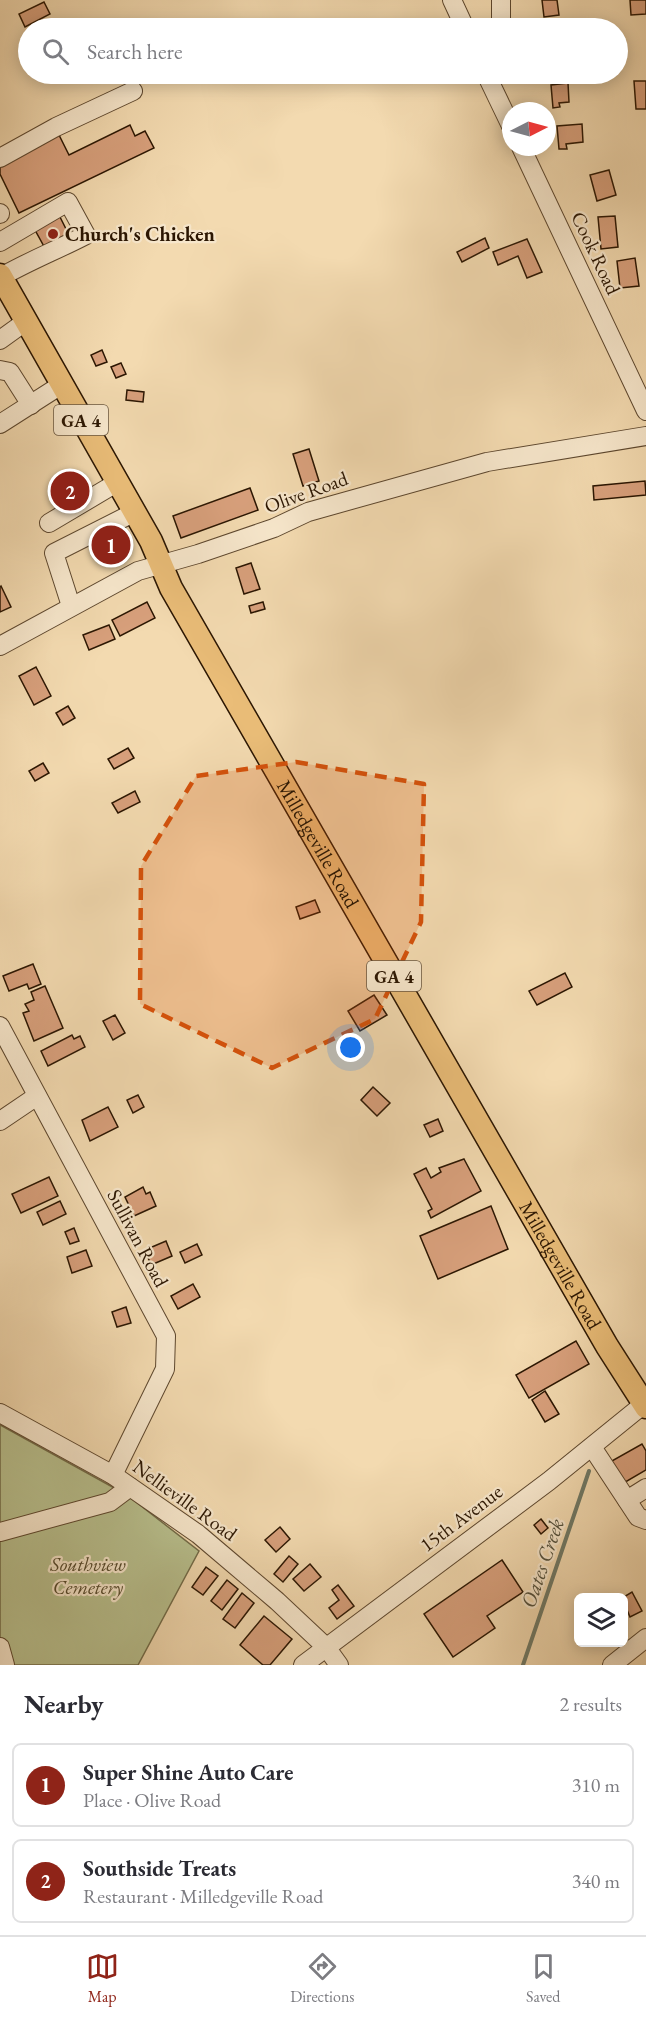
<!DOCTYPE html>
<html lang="en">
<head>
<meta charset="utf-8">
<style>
	body { margin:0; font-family:"EB Garamond",serif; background:#f2f2f3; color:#2b2b33 }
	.controls { position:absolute; right:18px; bottom:18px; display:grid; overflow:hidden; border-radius:9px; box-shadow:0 3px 15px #0003 }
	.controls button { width:54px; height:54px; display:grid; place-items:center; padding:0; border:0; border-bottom:2px solid #e1e1e2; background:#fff; color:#2b2b33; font:30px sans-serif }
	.compass { position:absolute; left:502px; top:102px; width:54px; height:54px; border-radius:50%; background:#fff; box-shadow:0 3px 15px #0003; rotate:84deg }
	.you { position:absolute; left:351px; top:1048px; width:21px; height:21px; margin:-15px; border:4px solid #fff; border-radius:50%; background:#1a73e8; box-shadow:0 0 0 9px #1a73e833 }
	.badge { display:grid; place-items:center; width:39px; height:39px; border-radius:50%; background:#8f2418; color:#fff; font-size:20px; font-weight:700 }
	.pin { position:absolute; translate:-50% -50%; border:3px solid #fff; box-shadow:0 2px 6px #0006 }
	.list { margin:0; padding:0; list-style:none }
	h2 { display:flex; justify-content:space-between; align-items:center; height:78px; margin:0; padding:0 24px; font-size:26px }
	h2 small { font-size:20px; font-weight:400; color:#7c7c81 }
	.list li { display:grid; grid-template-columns:39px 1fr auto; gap:18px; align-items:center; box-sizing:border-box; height:84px; margin:0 12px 12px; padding:0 12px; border:2px solid #e1e1e2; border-radius:9px }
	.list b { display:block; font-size:22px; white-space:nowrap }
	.list p { margin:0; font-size:20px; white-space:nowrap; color:#7c7c81 }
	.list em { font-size:20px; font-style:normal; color:#7c7c81 }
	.icon { flex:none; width:33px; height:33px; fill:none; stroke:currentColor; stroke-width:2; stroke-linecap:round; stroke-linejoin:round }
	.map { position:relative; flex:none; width:646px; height:1665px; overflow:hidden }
	.search { position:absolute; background:#fff; box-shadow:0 3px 15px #0003; left:18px; right:18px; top:18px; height:66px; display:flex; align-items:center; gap:15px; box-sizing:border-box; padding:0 21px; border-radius:33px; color:#7c7c81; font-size:22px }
	.sheet { height:270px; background:#fff }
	nav { display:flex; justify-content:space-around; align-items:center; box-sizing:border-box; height:84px; border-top:2px solid #e1e1e2; background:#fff; font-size:16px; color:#7c7c81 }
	nav a { display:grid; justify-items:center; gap:3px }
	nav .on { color:#8f2418 }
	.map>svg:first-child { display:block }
</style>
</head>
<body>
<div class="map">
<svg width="646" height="1665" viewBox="0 0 646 1665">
	<rect width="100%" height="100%" fill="#f3dab0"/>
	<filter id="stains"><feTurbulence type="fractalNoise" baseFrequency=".00333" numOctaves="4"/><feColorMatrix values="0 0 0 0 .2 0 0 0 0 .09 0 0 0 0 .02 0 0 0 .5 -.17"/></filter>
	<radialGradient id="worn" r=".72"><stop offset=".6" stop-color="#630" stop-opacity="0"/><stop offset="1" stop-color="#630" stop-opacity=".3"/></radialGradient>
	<polygon fill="#b8c08e" stroke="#726b48" stroke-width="1.5" points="0,1425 127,1495 199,1551 138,1665 0,1665"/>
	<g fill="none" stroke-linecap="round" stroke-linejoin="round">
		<polyline stroke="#6f7966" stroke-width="4" points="523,1665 589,1471"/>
	</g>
	<g fill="#d8a07c" stroke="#2b1602" stroke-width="1.5">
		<polygon points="542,0 557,0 559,15 544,17"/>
		<polygon points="630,0 646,0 646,14 631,15"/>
		<polygon points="44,2 50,14 25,27 19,14"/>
		<polygon points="634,81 646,81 646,109 636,109"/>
		<polygon points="568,83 569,102 559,103 560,107 553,108 551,85"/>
		<polygon points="582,124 583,142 566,144 567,149 559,149 557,126"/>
		<polygon points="130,125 135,136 145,131 154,148 19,213 0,174 0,162 58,133 69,155"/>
		<polygon points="609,170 616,195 597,201 590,175"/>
		<polygon points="59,215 70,237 46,250 35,230"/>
		<polygon points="615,216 618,247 601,249 598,217"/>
		<polygon points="485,238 489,248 462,262 457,252"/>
		<polygon points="527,239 542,272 527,278 518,256 498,265 493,252"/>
		<polygon points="635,258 639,286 620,288 617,261"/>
		<polygon points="102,350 107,362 96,366 91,355"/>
		<polygon points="121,363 126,374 116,378 111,367"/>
		<polygon points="127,390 144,392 143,402 126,400"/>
		<polygon points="309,449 319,481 303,486 293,454"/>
		<polygon points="83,479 88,488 57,503 53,494"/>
		<polygon points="645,481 646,495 594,500 593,486"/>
		<polygon points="250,488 258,510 181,538 173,516"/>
		<polygon points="118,532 125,545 103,557 96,544"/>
		<polygon points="251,563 260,589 244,594 236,568"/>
		<polygon points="1,586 11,607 0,612 0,587"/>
		<polygon points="147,602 155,618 120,636 112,620"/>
		<polygon points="263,602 265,609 251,613 249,606"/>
		<polygon points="109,625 115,639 89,650 83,635"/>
		<polygon points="36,667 51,696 34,705 19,676"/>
		<polygon points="68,706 75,718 63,725 56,713"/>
		<polygon points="128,748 134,758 114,769 108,759"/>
		<polygon points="43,763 49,773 35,781 29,771"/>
		<polygon points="135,791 140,802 118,813 112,803"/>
		<polygon points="315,900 320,912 300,919 296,907"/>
		<polygon points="33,964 41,984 29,989 27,984 9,991 3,976"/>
		<polygon points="565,973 572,987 537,1005 529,991"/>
		<polygon points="45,986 63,1028 34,1041 23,1013 29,1011 25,1004 34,1000 31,992"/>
		<polygon points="374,995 387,1015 360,1031 348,1011"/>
		<polygon points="115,1015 125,1033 113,1040 103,1021"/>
		<polygon points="72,1035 74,1039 80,1036 85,1047 48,1066 41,1051"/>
		<polygon points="373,1087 390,1103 377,1116 361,1100"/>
		<polygon points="138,1095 144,1107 133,1113 127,1100"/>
		<polygon points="108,1107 118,1127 90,1141 82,1120"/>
		<polygon points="438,1119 443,1131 430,1137 424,1125"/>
		<polygon points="464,1159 481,1191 431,1218 428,1211 432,1209 414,1174 426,1168 431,1178 441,1172 439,1168"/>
		<polygon points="49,1177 58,1196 21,1213 12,1194"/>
		<polygon points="143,1187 146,1194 150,1192 156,1206 134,1216 125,1197"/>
		<polygon points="60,1201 66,1214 43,1225 37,1212"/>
		<polygon points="491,1206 508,1249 438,1279 420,1236"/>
		<polygon points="74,1228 79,1241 70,1244 65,1232"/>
		<polygon points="166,1241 172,1256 151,1265 145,1250"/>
		<polygon points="197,1244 202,1255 185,1263 180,1252"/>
		<polygon points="86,1250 92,1266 72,1273 67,1257"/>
		<polygon points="193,1284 200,1297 178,1309 171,1296"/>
		<polygon points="126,1307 131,1323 117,1327 112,1312"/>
		<polygon points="576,1341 589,1364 529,1398 516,1375"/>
		<polygon points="545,1391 559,1414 545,1422 532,1400"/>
		<polygon points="642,1444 646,1451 646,1470 622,1484 610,1462"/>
		<polygon points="541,1519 548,1528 541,1534 534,1525"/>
		<polygon points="280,1527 290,1539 276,1552 265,1540"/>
		<polygon points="289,1556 298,1564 283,1582 274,1574"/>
		<polygon points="502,1560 523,1592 487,1616 495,1628 453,1657 424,1614"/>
		<polygon points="310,1564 321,1577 304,1591 293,1579"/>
		<polygon points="206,1567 218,1576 203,1595 192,1587"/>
		<polygon points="227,1580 238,1589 222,1610 211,1601"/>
		<polygon points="338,1585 354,1606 337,1619 329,1608 339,1600 332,1590"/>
		<polygon points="632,1592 642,1611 630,1617 622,1598"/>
		<polygon points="242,1593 254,1603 235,1628 223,1619"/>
		<polygon points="264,1616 292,1639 270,1665 263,1665 240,1645"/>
	</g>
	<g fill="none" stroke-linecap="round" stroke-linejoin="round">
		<defs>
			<g id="minor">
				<polyline points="452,0 465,28"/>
				<polyline points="501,0 501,28"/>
				<polyline points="486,74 511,126"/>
				<polyline points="521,147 646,411"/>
				<polyline points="0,158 56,127 133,91"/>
				<polyline points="0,213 0,214"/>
				<path d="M0,242L68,202L86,235C57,250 29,261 1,277"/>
				<polyline points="0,340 25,322"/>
				<polyline points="0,370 10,372 31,405"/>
				<polyline points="0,424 61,385"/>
				<polyline points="49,523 118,482"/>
				<polyline points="71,606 54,553 135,512"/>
				<polyline points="0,646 138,571 198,554 274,528 308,512 487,462 646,436"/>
				<polyline points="0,1026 166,1336 165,1369 113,1475"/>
				<polyline points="0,1121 37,1096"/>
				<polyline points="0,1413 113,1475 198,1534 277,1601 326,1647 339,1665"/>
				<polyline points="592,1447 638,1517 646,1520"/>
				<polyline points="627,1500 646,1488"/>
				<polyline points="0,1532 110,1502 130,1487"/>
				<polyline points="0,1647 5,1665"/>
				<polyline points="303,1665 549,1481 644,1404"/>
				<polyline points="612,1665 646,1638"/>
			</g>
			<g id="major">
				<path id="s1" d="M0,275L151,541L171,588L607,1346L646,1407"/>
			</g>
		</defs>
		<use href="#minor" stroke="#5d472e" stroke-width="20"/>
		<use href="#major" stroke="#2b1602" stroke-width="25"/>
		<use href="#minor" stroke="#f7e7cc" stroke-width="18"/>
		<use href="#major" stroke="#eabd78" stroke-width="22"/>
	</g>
	<path fill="#d5520b" fill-opacity="0.2" stroke="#d5520b" stroke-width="4.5" stroke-dasharray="12 8" stroke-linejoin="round" d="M296,762L424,784L421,922L375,1019L272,1068L140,1004L141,866L196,776Z"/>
	<circle fill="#8f2418" stroke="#f7e7cc" stroke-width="2" cx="53" cy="234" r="6"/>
	<g text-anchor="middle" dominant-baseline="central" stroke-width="4.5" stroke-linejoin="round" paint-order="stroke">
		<g fill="#f7e7cc" stroke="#68553f" stroke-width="1.5">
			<rect x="54" y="405" width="54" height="30" rx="4.5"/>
			<rect x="367" y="961" width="54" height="30" rx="4.5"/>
		</g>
		<g font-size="18" font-weight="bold" fill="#2b1602">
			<text x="81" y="420">GA 4</text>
			<text x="394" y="976">GA 4</text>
		</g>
		<g font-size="20" font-weight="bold" fill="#2b1602" stroke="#f7e7cc" text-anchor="start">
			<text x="65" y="234">Church's Chicken</text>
		</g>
		<g font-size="20" fill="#2b1602" stroke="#f7e7cc">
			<text transform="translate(596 253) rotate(65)">Cook Road</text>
			<text transform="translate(306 492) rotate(-20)">Olive Road</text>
			<text stroke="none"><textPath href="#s1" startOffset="652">Milledgeville Road</textPath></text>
			<text transform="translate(138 1238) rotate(62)">Sullivan Road</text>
			<text stroke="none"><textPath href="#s1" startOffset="1138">Milledgeville Road</textPath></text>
			<text transform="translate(185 1500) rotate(36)">Nellieville Road</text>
			<text transform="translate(461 1518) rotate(-37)">15th Avenue</text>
		</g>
		<g font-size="20" font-style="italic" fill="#55492c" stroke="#f7e7cc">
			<text x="88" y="1564">Southview<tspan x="88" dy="23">Cemetery</tspan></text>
		</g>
		<g font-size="21" font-style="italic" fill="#53503c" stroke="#f7e7cc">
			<text transform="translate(542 1563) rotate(-71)">Oates Creek</text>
		</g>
	</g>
	<rect width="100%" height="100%" filter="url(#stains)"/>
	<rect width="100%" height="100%" fill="url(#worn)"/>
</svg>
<div class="controls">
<button><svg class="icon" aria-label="layers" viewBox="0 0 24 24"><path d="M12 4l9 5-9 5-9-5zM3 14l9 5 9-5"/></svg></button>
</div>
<svg class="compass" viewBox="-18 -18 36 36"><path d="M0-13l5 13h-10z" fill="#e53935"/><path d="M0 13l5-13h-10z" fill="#7c7c81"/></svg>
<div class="you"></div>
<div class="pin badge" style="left:111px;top:545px">1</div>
<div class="pin badge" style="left:70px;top:491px">2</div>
<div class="search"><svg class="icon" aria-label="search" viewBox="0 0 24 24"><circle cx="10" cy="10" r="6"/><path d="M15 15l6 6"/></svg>Search here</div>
</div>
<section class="sheet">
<h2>Nearby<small>2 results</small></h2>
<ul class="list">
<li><span class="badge">1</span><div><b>Super Shine Auto Care</b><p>Place · Olive Road</p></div><em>310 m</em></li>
<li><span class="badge">2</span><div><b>Southside Treats</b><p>Restaurant · Milledgeville Road</p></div><em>340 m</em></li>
</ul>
</section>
<nav>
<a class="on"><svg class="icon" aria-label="map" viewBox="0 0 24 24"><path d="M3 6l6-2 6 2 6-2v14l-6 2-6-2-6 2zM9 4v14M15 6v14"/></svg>Map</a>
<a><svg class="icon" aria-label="directions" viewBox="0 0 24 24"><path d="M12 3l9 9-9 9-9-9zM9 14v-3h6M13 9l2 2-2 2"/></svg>Directions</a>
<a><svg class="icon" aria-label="saved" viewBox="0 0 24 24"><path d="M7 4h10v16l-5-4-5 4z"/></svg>Saved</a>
</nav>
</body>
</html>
